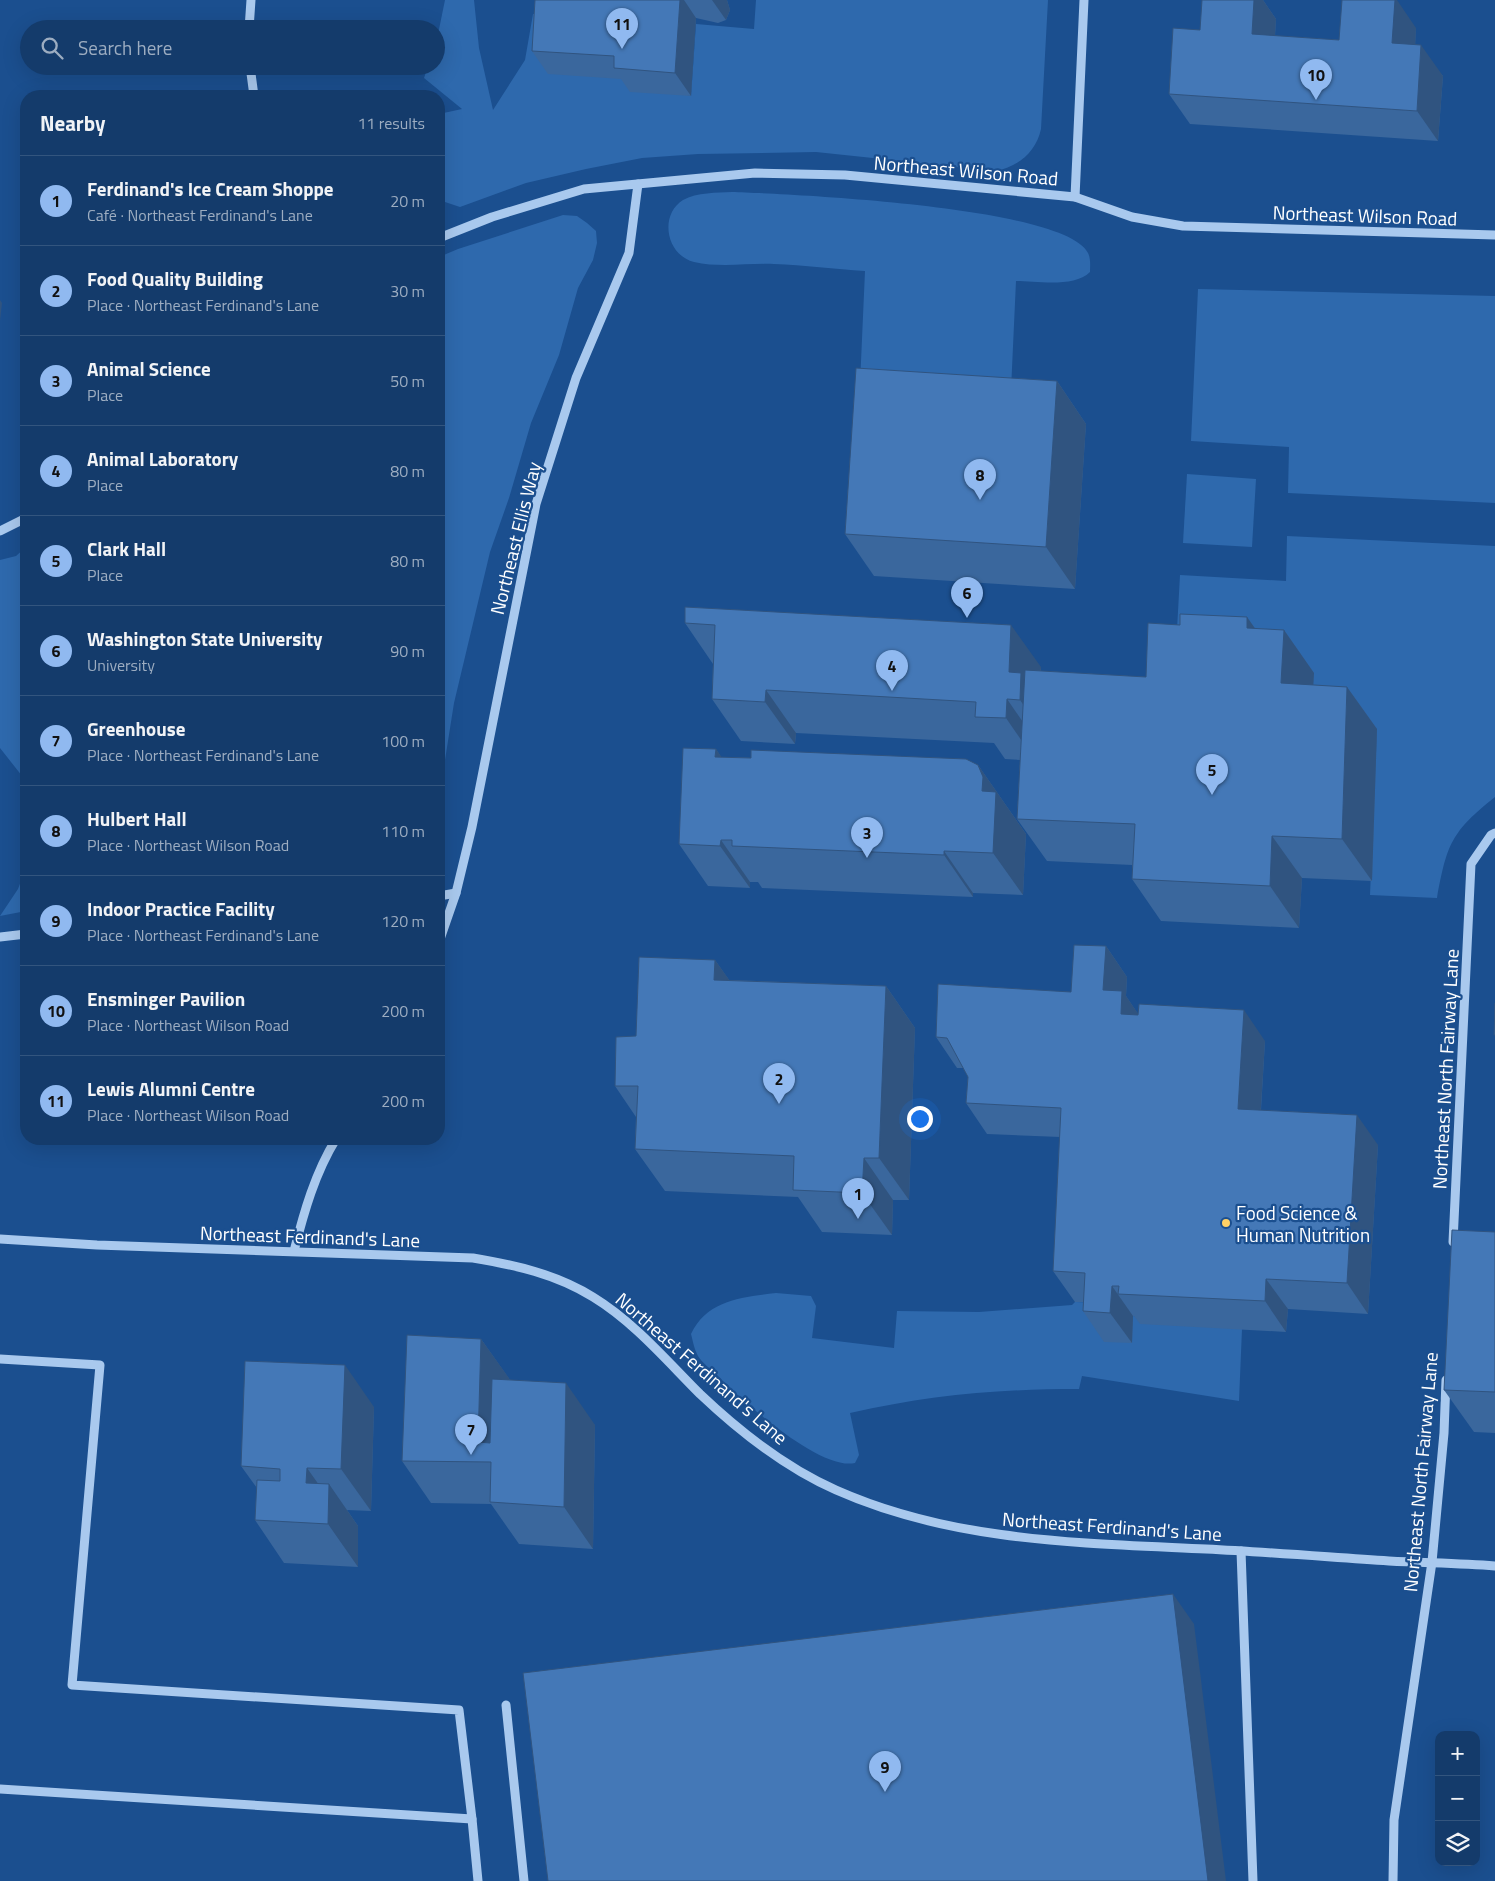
<!DOCTYPE html>
<html lang="en">
<head>
<meta charset="utf-8">
<style>
	body { margin:0; font-family:"Titillium Web",sans-serif; background:#1d4271; color:#f1f3f6 }
	.controls { position:absolute; right:15px; bottom:15px; display:grid; overflow:hidden; border-radius:10px; box-shadow:0 5px 20px #0002 }
	.controls button { width:45px; height:45px; display:grid; place-items:center; padding:0; border:0; border-bottom:1px solid #33557e; background:#143b6b; color:#f1f3f6; font:25px sans-serif }
	.you { position:absolute; left:919px; top:1118px; width:18px; height:18px; margin:-12px; border:4px solid #fff; border-radius:50%; background:#1a73e8; box-shadow:0 0 0 8px #1a73e833 }
	.badge { display:grid; place-items:center; width:32px; height:32px; border-radius:50%; background:#90b9f0; color:#111; font-size:16px; font-weight:700 }
	.pin { position:absolute; translate:-50% -41px; filter:drop-shadow(0 1px 2px #0008) }
	.pin::after { content:''; position:absolute; top:26px; width:18px; height:15px; background:inherit; clip-path:polygon(0 0,100% 0,50% 100%) }
	.list { margin:0; padding:0; list-style:none }
	h2 { display:flex; justify-content:space-between; align-items:center; height:65px; margin:0; padding:0 20px; font-size:21px }
	h2 small { font-size:16px; font-weight:400; color:#9dadc1 }
	.list li { display:grid; grid-template-columns:32px 1fr auto; gap:15px; align-items:center; box-sizing:border-box; height:90px; padding:0 20px; border-top:1px solid #33557e }
	.list b { display:block; font-size:19px; white-space:nowrap }
	.list p { margin:0; font-size:16px; white-space:nowrap; color:#9dadc1 }
	.list em { font-size:16px; font-style:normal; color:#9dadc1 }
	.icon { flex:none; width:28px; height:28px; fill:none; stroke:currentColor; stroke-width:2; stroke-linecap:round; stroke-linejoin:round }
	.map { position:relative; flex:none; width:1495px; height:1881px; overflow:hidden }
	.search { position:absolute; background:#143b6b; box-shadow:0 5px 20px #0002; left:20px; top:20px; width:425px; height:55px; display:flex; align-items:center; gap:12px; box-sizing:border-box; padding:0 18px; border-radius:28px; color:#9dadc1; font-size:19px }
	.panel { position:absolute; background:#143b6b; box-shadow:0 5px 20px #0002; left:20px; top:90px; width:425px; height:1055px; border-radius:20px }
	.map>svg:first-child { display:block }
</style>
</head>
<body>
<div class="map">
<svg width="1495" height="1881" viewBox="0 0 1495 1881">
	<rect width="100%" height="100%" fill="#1b4f8f"/>
	<g fill="#2e69ad">
		<path d="M445,0H474L479,48L493,110L525,60L533,14H552L631,80L691,96L696,24L754,29L756,0H1048L1041,129C1036,152 1019,166 996,171L816,152L698,154L642,158L586,169L526,183L460,207L439,200V114L462,109L424,78L428,66H436V44Z"/>
		<path d="M732,192C788,194 1065,206 1088,253C1091,259 1090,266 1090,272C1074,288 1037,281 1016,281L1011,390L860,384L865,271C835,269 804,265 774,264C748,263 720,268 694,262C666,255 659,215 683,200C697,192 717,193 732,192Z"/>
		<polygon points="563,215 577,216 587,223 596,231 597,243 593,260 578,288 559,355 531,423 509,498 490,552 454,703 439,798 439,257 458,249"/>
		<polygon points="1198,289 1495,296 1495,503 1288,493 1289,447 1191,441"/>
		<polygon points="1187,474 1256,479 1252,547 1183,543"/>
		<path d="M1287,536L1495,546V797C1451,832 1447,844 1437,898L1370,895L1377,729L1175,666L1180,575L1286,581Z"/>
		<polygon points="26,547 26,781 0,748 0,560 16,556"/>
		<polygon points="26,868 26,911 0,916 18,889"/>
		<path d="M776,1293L811,1296L816,1306L812,1338L894,1348L897,1311L979,1312L1072,1305L1075,1302L1106,1303L1131,1343L1133,1316L1242,1329L1239,1401L1082,1376L1079,1389C998,1389 930,1395 850,1413L859,1455L855,1463C820,1471 741,1400 717,1375C711,1369 702,1363 698,1356C694,1349 693,1341 691,1334C707,1300 742,1297 776,1293Z"/>
	</g>
	<g fill="none" stroke-linecap="round" stroke-linejoin="round">
		<g stroke="#a9c9ee" stroke-width="9">
			<polyline points="249,29 251,0"/>
			<polyline points="250,66 254,96"/>
			<polyline points="1075,197 1084,0"/>
			<polyline points="439,238 492,217 584,189 755,173 845,175 1075,197 1132,217 1183,226 1495,235"/>
			<polyline points="0,531 26,518"/>
			<polyline points="439,896 456,893"/>
			<polyline points="0,937 26,934"/>
			<polyline points="439,942 456,893 472,827 536,504 576,378 629,253 638,184"/>
			<path d="M0,1239L97,1245L473,1258C515,1265 556,1274 593,1297C634,1322 666,1360 700,1394C739,1431 786,1468 836,1490C953,1542 1081,1543 1206,1549C1267,1552 1328,1557 1389,1561C1425,1563 1460,1563 1495,1566"/>
			<polyline points="1453,1242 1471,864 1491,835 1495,833"/>
			<path d="M294,1251C304,1212 315,1173 336,1139"/>
			<polyline points="0,1359 100,1365 72,1685 459,1710 472,1819 0,1789"/>
			<polyline points="1241,1551 1253,1881"/>
			<polyline points="506,1705 524,1881"/>
			<polyline points="472,1819 478,1881"/>
			<polyline points="1393,1881 1394,1820 1432,1562 1444,1433 1446,1380"/>
		</g>
	</g>
	<g fill="#3a679d">
		<polygon points="535,0 727,0 730,10 726,20 718,23 696,18 691,96 630,92 621,79 548,74 532,51"/>
		<polygon points="1254,0 1263,0 1276,19 1275,36 1339,40 1416,28 1415,45 1443,76 1438,141 1190,124 1169,94 1200,30"/>
		<polygon points="1057,381 1086,424 1075,589 874,576 845,534"/>
		<polygon points="685,607 1041,667 1041,671 1146,677 1180,625 1247,617 1255,629 1284,630 1314,673 1313,685 1347,687 1377,729 1372,881 1302,878 1299,928 1161,921 1132,879 1132,865 1047,861 1017,819 1020,760 1005,759 994,743 796,733 795,744 741,741 712,699 713,664 685,623"/>
		<polygon points="716,749 721,757 978,765 1026,834 1023,895 973,893 973,897 762,888 758,882 750,882 750,888 708,886 679,844"/>
		<polygon points="1106,946 1127,977 1126,996 1138,1014 1265,1041 1261,1110 1378,1145 1368,1314 1288,1309 1286,1332 1140,1324 1134,1316 1133,1316 1132,1343 1104,1342 1083,1311 1084,1302 1075,1302 1053,1271 1060,1137 987,1134 966,1103 968,1077 963,1068 957,1068 936,1037 1071,992"/>
		<polygon points="715,960 729,980 886,986 915,1028 909,1200 893,1200 892,1235 822,1232 798,1197 665,1191 635,1149 636,1117 615,1086 636,1036"/>
		<polygon points="1495,1232 1495,1433 1474,1432 1444,1390"/>
		<polygon points="481,1339 510,1380 595,1425 593,1549 519,1544 491,1504 431,1503 402,1461"/>
		<polygon points="374,1407 371,1511 347,1510 358,1526 358,1567 284,1563 255,1520 257,1488 241,1466"/>
	</g>
	<g fill="#305480">
		<polygon points="680,0 684,0 696,18 691,96 675,73"/>
		<polygon points="712,0 727,0 730,10 726,20"/>
		<polygon points="1254,0 1263,0 1276,19 1273,65 1252,34"/>
		<polygon points="1395,0 1397,0 1416,28 1414,74 1392,43"/>
		<polygon points="1421,45 1443,76 1438,141 1417,111"/>
		<polygon points="0,300 2,303 0,321"/>
		<polygon points="1057,381 1086,424 1075,589 1046,547"/>
		<polygon points="1247,617 1277,660 1247,628"/>
		<polygon points="1011,625 1041,667 1039,699 1049,742 1020,700 1009,672"/>
		<polygon points="1284,630 1314,673 1311,725 1281,683"/>
		<polygon points="1347,687 1377,729 1372,881 1342,839"/>
		<polygon points="766,690 796,733 795,744 765,702"/>
		<polygon points="1007,699 1036,741 1035,760 1006,718"/>
		<polygon points="716,749 745,791 715,757"/>
		<polygon points="978,765 1026,834 1023,895 993,853"/>
		<polygon points="1272,836 1302,878 1299,928 1270,886"/>
		<polygon points="721,840 750,882 750,888 720,846"/>
		<polygon points="944,851 973,893 973,897 944,855"/>
		<polygon points="1106,946 1127,977 1126,996 1143,1021 1124,1020 1103,990"/>
		<polygon points="715,960 745,1002 714,980"/>
		<polygon points="886,986 915,1028 909,1200 879,1158"/>
		<polygon points="1244,1010 1265,1041 1259,1139 1238,1109"/>
		<polygon points="1357,1115 1378,1145 1368,1314 1347,1283"/>
		<polygon points="864,1158 893,1200 892,1235 862,1193"/>
		<polygon points="1266,1279 1288,1309 1286,1332 1265,1301"/>
		<polygon points="1112,1286 1133,1316 1132,1343 1110,1313"/>
		<polygon points="481,1339 511,1381 508,1484 478,1442"/>
		<polygon points="345,1365 374,1407 371,1511 341,1469"/>
		<polygon points="566,1383 595,1425 593,1549 564,1507"/>
		<polygon points="307,1468 329,1499 329,1484 358,1526 358,1567 328,1524 306,1483"/>
		<polygon points="1173,1594 1194,1624 1226,1881 1208,1881"/>
	</g>
	<g fill="#4478b7" stroke="#305480">
		<polygon points="535,0 680,0 675,73 614,68 614,56 532,51"/>
		<polygon points="1202,0 1254,0 1252,34 1339,40 1342,0 1395,0 1392,43 1421,45 1417,111 1169,94 1173,28 1200,30"/>
		<polygon points="856,368 1057,381 1046,547 845,534"/>
		<polygon points="685,607 1011,625 1009,672 1021,673 1020,700 1007,699 1006,718 975,717 976,702 766,690 765,702 712,699 715,625 685,623"/>
		<polygon points="1180,614 1247,617 1247,628 1284,630 1281,683 1347,687 1342,839 1272,836 1270,886 1132,879 1135,824 1017,819 1025,670 1146,677 1148,623 1180,625"/>
		<polygon points="683,748 716,749 715,757 751,758 751,750 966,759 978,765 983,777 982,791 996,792 993,853 944,851 944,855 732,846 732,840 721,840 720,846 679,844"/>
		<polygon points="1074,945 1106,946 1103,990 1122,991 1121,1014 1138,1015 1139,1004 1244,1010 1238,1109 1357,1115 1347,1283 1266,1279 1265,1301 1118,1294 1119,1286 1112,1286 1110,1313 1083,1311 1085,1273 1053,1271 1061,1108 966,1103 968,1077 947,1038 936,1037 938,984 1071,992"/>
		<polygon points="639,957 715,960 714,980 886,986 879,1158 864,1158 862,1193 793,1190 794,1156 635,1149 638,1086 615,1086 616,1037 636,1036"/>
		<polygon points="1495,1003 1495,1035 1494,1035"/>
		<polygon points="1452,1230 1495,1232 1495,1392 1444,1390"/>
		<polygon points="407,1335 481,1339 478,1442 490,1443 492,1379 566,1383 564,1507 490,1502 491,1462 402,1461"/>
		<polygon points="245,1361 345,1365 341,1469 307,1468 306,1483 329,1484 328,1524 255,1520 257,1480 280,1481 280,1469 241,1466"/>
		<polygon points="1173,1594 1208,1881 548,1881 523,1673"/>
	</g>
	<circle fill="#ffd166" stroke="#1b4f8f" stroke-width="2" cx="1226" cy="1223" r="5"/>
	<g text-anchor="middle" dominant-baseline="central" stroke-width="4.5" stroke-linejoin="round" paint-order="stroke">
		<g font-size="19" fill="#fff" stroke="#1b4f8f">
			<text transform="translate(966 170) rotate(5)">Northeast Wilson Road</text>
			<text transform="translate(1365 215) rotate(2)">Northeast Wilson Road</text>
			<text transform="translate(515 538) rotate(-76)">Northeast Ellis Way</text>
			<text transform="translate(1445 1069) rotate(-87)">Northeast North Fairway Lane</text>
			<text transform="translate(310 1236) rotate(2)">Northeast Ferdinand's Lane</text>
			<text transform="translate(702 1368) rotate(41)">Northeast Ferdinand's Lane</text>
			<text transform="translate(1420 1472) rotate(-85)">Northeast North Fairway Lane</text>
			<text transform="translate(1112 1526) rotate(4)">Northeast Ferdinand's Lane</text>
		</g>
		<g font-size="19" fill="#fff" stroke="#1b4f8f" text-anchor="start">
			<text x="1236" y="1212">Food Science &amp;<tspan x="1236" dy="22">Human Nutrition</tspan></text>
		</g>
	</g>
</svg>
<div class="controls">
<button>+</button>
<button>−</button>
<button><svg class="icon" aria-label="layers" viewBox="0 0 24 24"><path d="M12 4l9 5-9 5-9-5zM3 14l9 5 9-5"/></svg></button>
</div>
<div class="you"></div>
<div class="pin badge" style="left:858px;top:1219px">1</div>
<div class="pin badge" style="left:779px;top:1104px">2</div>
<div class="pin badge" style="left:867px;top:858px">3</div>
<div class="pin badge" style="left:892px;top:691px">4</div>
<div class="pin badge" style="left:1212px;top:795px">5</div>
<div class="pin badge" style="left:967px;top:618px">6</div>
<div class="pin badge" style="left:471px;top:1455px">7</div>
<div class="pin badge" style="left:980px;top:500px">8</div>
<div class="pin badge" style="left:885px;top:1792px">9</div>
<div class="pin badge" style="left:1316px;top:100px">10</div>
<div class="pin badge" style="left:622px;top:49px">11</div>
<div class="search"><svg class="icon" aria-label="search" viewBox="0 0 24 24"><circle cx="10" cy="10" r="6"/><path d="M15 15l6 6"/></svg>Search here</div>
<section class="panel">
<h2>Nearby<small>11 results</small></h2>
<ul class="list">
<li><span class="badge">1</span><div><b>Ferdinand's Ice Cream Shoppe</b><p>Café · Northeast Ferdinand's Lane</p></div><em>20 m</em></li>
<li><span class="badge">2</span><div><b>Food Quality Building</b><p>Place · Northeast Ferdinand's Lane</p></div><em>30 m</em></li>
<li><span class="badge">3</span><div><b>Animal Science</b><p>Place</p></div><em>50 m</em></li>
<li><span class="badge">4</span><div><b>Animal Laboratory</b><p>Place</p></div><em>80 m</em></li>
<li><span class="badge">5</span><div><b>Clark Hall</b><p>Place</p></div><em>80 m</em></li>
<li><span class="badge">6</span><div><b>Washington State University</b><p>University</p></div><em>90 m</em></li>
<li><span class="badge">7</span><div><b>Greenhouse</b><p>Place · Northeast Ferdinand's Lane</p></div><em>100 m</em></li>
<li><span class="badge">8</span><div><b>Hulbert Hall</b><p>Place · Northeast Wilson Road</p></div><em>110 m</em></li>
<li><span class="badge">9</span><div><b>Indoor Practice Facility</b><p>Place · Northeast Ferdinand's Lane</p></div><em>120 m</em></li>
<li><span class="badge">10</span><div><b>Ensminger Pavilion</b><p>Place · Northeast Wilson Road</p></div><em>200 m</em></li>
<li><span class="badge">11</span><div><b>Lewis Alumni Centre</b><p>Place · Northeast Wilson Road</p></div><em>200 m</em></li>
</ul>
</section>
</div>
</body>
</html>
